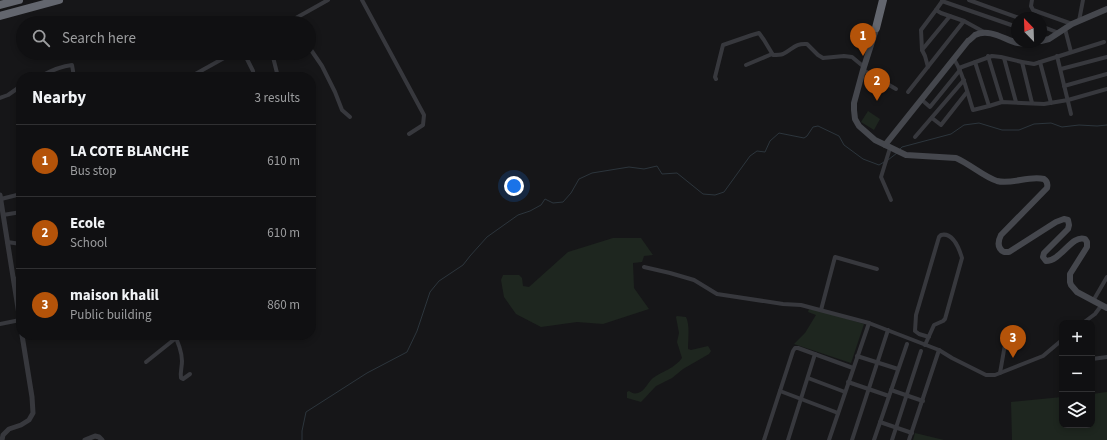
<!DOCTYPE html>
<html lang="en">
<head>
<meta charset="utf-8">
<style>
	body { margin:0; font-family:"Source Sans 3",sans-serif; background:#19191b; color:#f1f3f6 }
	.controls { position:absolute; right:12px; bottom:12px; display:grid; overflow:hidden; border-radius:8px; box-shadow:0 2px 6px #0003 }
	.controls button { width:36px; height:36px; display:grid; place-items:center; padding:0; border:0; border-bottom:1px solid #303032; background:#101012; color:#f1f3f6; font:20px sans-serif }
	.compass { position:absolute; left:1011px; top:12px; width:36px; height:36px; border-radius:50%; background:#101012; box-shadow:0 2px 6px #0003; rotate:337deg }
	.you { position:absolute; left:514px; top:186px; width:14px; height:14px; margin:-10px; border:3px solid #fff; border-radius:50%; background:#1a73e8; box-shadow:0 0 0 6px #1a73e833 }
	.badge { display:grid; place-items:center; width:26px; height:26px; border-radius:50%; background:#b45309; color:#fff; font-size:13px; font-weight:700 }
	.pin { position:absolute; translate:-50% -33px; filter:drop-shadow(0 1px 2px #0008) }
	.pin::after { content:''; position:absolute; top:21px; width:14px; height:12px; background:inherit; clip-path:polygon(0 0,100% 0,50% 100%) }
	.list { margin:0; padding:0; list-style:none }
	h2 { display:flex; justify-content:space-between; align-items:center; height:52px; margin:0; padding:0 16px; font-size:17px }
	h2 small { font-size:13px; font-weight:400; color:#9c9d9f }
	.list li { display:grid; grid-template-columns:26px 1fr auto; gap:12px; align-items:center; box-sizing:border-box; height:72px; padding:0 16px; border-top:1px solid #303032 }
	.list b { display:block; font-size:15px; white-space:nowrap }
	.list p { margin:0; font-size:13px; white-space:nowrap; color:#9c9d9f }
	.list em { font-size:13px; font-style:normal; color:#9c9d9f }
	.icon { flex:none; width:22px; height:22px; fill:none; stroke:currentColor; stroke-width:2; stroke-linecap:round; stroke-linejoin:round }
	.map { position:relative; flex:none; width:1107px; height:440px; overflow:hidden }
	.search { position:absolute; background:#101012; box-shadow:0 2px 6px #0003; left:16px; top:16px; width:300px; height:44px; display:flex; align-items:center; gap:10px; box-sizing:border-box; padding:0 14px; border-radius:22px; color:#9c9d9f; font-size:15px }
	.panel { position:absolute; background:#101012; box-shadow:0 2px 6px #0003; left:16px; top:72px; width:300px; height:268px; border-radius:16px }
	.map>svg:first-child { display:block }
</style>
</head>
<body>
<div class="map">
<svg width="1107" height="440" viewBox="0 0 1107 440">
	<rect width="100%" height="100%" fill="#161618"/>
	<g fill="#1e261f">
		<polygon points="868,111 880,119 874,130 861,122"/>
		<polygon points="613,238 641,238 653,255 644,256 642,262 633,263 634,288 649,309 603,324 577,322 541,327 516,314 504,297 501,280 503,275 519,275 522,278 523,286 529,287 568,252"/>
		<polygon points="809,309 821,311 864,324 851,363 794,344 805,333 816,315 808,312"/>
		<path d="M677,316L686,317C690,325 688,339 688,349L691,350L708,346L711,351L709,354L683,369L672,378L656,386L641,402L627,398V392L629,391C632,393 634,394 638,393C645,391 648,382 653,378C663,371 675,368 682,358L677,342L679,333L676,317Z"/>
		<polygon points="1107,392 1107,440 1012,440 1011,402 1062,397 1062,425 1092,425 1092,394"/>
		<polygon points="915,433 944,440 913,440"/>
	</g>
	<g fill="none" stroke-linecap="round" stroke-linejoin="round">
		<g stroke="#2c353c" stroke-width="1">
			<polyline points="900,149 902,147 951,134 964,125 979,123 1002,130 1019,130 1034,124 1051,123 1062,127 1079,125 1097,126 1107,125"/>
			<polyline points="888,160 897,153"/>
			<polyline points="302,440 302,431 306,412 367,373 407,352 417,331 430,292 439,281 463,265 470,256 487,237 518,215 530,211 541,205 545,199 553,203 563,202 571,193 579,179 592,173 629,167 644,169 657,166 662,174 677,173 703,194 715,195 724,192 750,156 757,151 765,152 770,141 779,133 804,138 807,136 813,127 818,126 839,136 844,145 863,159 879,165 884,162"/>
		</g>
		<g stroke="#37383d" stroke-width="4">
			<polyline points="362,0 424,115 423,125 409,134"/>
			<polyline points="943,0 936,10 941,13 964,21 984,32"/>
			<polyline points="969,0 1019,18"/>
			<polyline points="1032,0 1031,6 1033,10 1072,24"/>
			<polyline points="942,1 1017,27"/>
			<polyline points="1079,21 1083,0"/>
			<polyline points="287,23 328,0"/>
			<polyline points="1041,26 1059,33"/>
			<polyline points="1065,29 1071,52"/>
			<polyline points="309,47 322,66 335,92 342,110 350,117"/>
			<polyline points="922,50 950,16"/>
			<polyline points="244,53 253,71 254,77"/>
			<polyline points="272,53 278,77"/>
			<polyline points="988,56 1002,102"/>
			<polyline points="1057,56 1071,114"/>
			<polyline points="1004,58 1016,102"/>
			<path d="M954,59C964,75 967,92 973,110L989,106L1002,102L1044,104L1068,100L1107,89"/>
			<polyline points="975,62 989,106"/>
			<polyline points="1022,62 1032,103"/>
			<polyline points="1040,62 1051,103"/>
			<polyline points="746,65 772,54"/>
			<polyline points="928,67 925,56 922,50 921,30 936,10"/>
			<polyline points="959,68 992,56 1001,57 1022,62 1034,64 1104,42"/>
			<polyline points="1061,69 1107,57"/>
			<polyline points="863,70 896,89"/>
			<path d="M39,77C50,71 60,66 72,65L74,77"/>
			<polyline points="190,77 233,53"/>
			<path d="M716,79L715,77L723,45L752,35L759,33L764,40L773,55C776,55 780,55 783,54C793,49 795,43 807,44L818,55L823,58L844,56L852,57L864,67"/>
			<polyline points="1064,86 1107,74"/>
			<polyline points="908,92 964,21"/>
			<polyline points="0,98 8,95 21,86"/>
			<polyline points="922,100 930,107 960,70"/>
			<polyline points="932,118 941,125 967,92"/>
			<polyline points="915,137 964,80"/>
			<polyline points="890,148 881,177 891,200"/>
			<polyline points="1,199 21,194"/>
			<polyline points="3,215 21,212"/>
			<polyline points="7,242 21,244"/>
			<polyline points="644,267 670,273 694,280 717,294 783,304 801,305 869,323 939,350 952,358 986,375 995,375 1000,373 1043,356 1062,340"/>
			<polyline points="14,279 21,278"/>
			<polyline points="1093,301 1107,277"/>
			<polyline points="821,310 835,257 877,269"/>
			<polyline points="1083,323 1095,314 1101,306"/>
			<polyline points="0,324 20,320"/>
			<path d="M174,335C178,341 182,353 182,361C182,367 180,372 181,378L183,379L190,374"/>
			<path d="M925,345L934,325L943,321L945,319L962,258C959,248 953,232 941,235L939,237L916,315L915,331L919,334L929,337"/>
			<polyline points="857,356 898,369"/>
			<polyline points="1092,359 1107,357"/>
			<polyline points="146,362 176,338"/>
			<polyline points="1000,373 1007,333"/>
			<polyline points="808,378 845,392"/>
			<polyline points="848,382 889,396"/>
			<polyline points="891,390 923,401"/>
			<polyline points="780,391 838,413"/>
			<polyline points="880,422 912,433"/>
			<polyline points="764,440 793,351 795,348 798,348 853,368"/>
			<polyline points="788,440 815,354"/>
			<polyline points="829,440 869,323"/>
			<polyline points="852,440 888,330"/>
			<polyline points="874,440 907,344"/>
			<polyline points="892,440 921,351"/>
			<polyline points="909,440 939,350"/>
		</g>
		<g stroke="#37383d" stroke-width="5">
			<polyline points="0,195 21,327"/>
			<polyline points="2,440 3,435 9,429 21,425 29,420 33,413 32,397 22,335"/>
			<polyline points="85,440 95,436 99,437 102,440"/>
		</g>
		<g stroke="#45474d" stroke-width="6">
			<path d="M877,26L863,70L854,103V110L855,119L859,126L875,140L906,155L956,158C970,164 984,177 997,181C1012,185 1029,175 1044,179C1047,181 1048,184 1047,188L1001,235C998,241 997,248 1004,252H1009L1056,222L1064,219L1068,220L1069,225L1068,229L1044,253L1043,257L1046,261C1061,261 1072,234 1085,239L1087,242V247L1070,274V282L1071,285L1077,292L1107,308"/>
			<polyline points="1041,41 1049,39 1072,24 1107,9"/>
			<path d="M885,145L968,41C970,40 973,37 975,35C990,28 1005,40 1018,43C1025,44 1031,44 1037,42"/>
		</g>
		<g stroke="#63666e" stroke-width="8">
			<polyline points="0,5 19,0"/>
			<polyline points="0,16 59,0"/>
			<polyline points="876,28 883,0"/>
		</g>
	</g>
</svg>
<div class="controls">
<button>+</button>
<button>−</button>
<button><svg class="icon" aria-label="layers" viewBox="0 0 24 24"><path d="M12 4l9 5-9 5-9-5zM3 14l9 5 9-5"/></svg></button>
</div>
<svg class="compass" viewBox="-18 -18 36 36"><path d="M0-13l5 13h-10z" fill="#e53935"/><path d="M0 13l5-13h-10z" fill="#9c9d9f"/></svg>
<div class="you"></div>
<div class="pin badge" style="left:863px;top:56px">1</div>
<div class="pin badge" style="left:877px;top:101px">2</div>
<div class="pin badge" style="left:1013px;top:358px">3</div>
<div class="search"><svg class="icon" aria-label="search" viewBox="0 0 24 24"><circle cx="10" cy="10" r="6"/><path d="M15 15l6 6"/></svg>Search here</div>
<section class="panel">
<h2>Nearby<small>3 results</small></h2>
<ul class="list">
<li><span class="badge">1</span><div><b>LA COTE BLANCHE</b><p>Bus stop</p></div><em>610 m</em></li>
<li><span class="badge">2</span><div><b>Ecole</b><p>School</p></div><em>610 m</em></li>
<li><span class="badge">3</span><div><b>maison khalil</b><p>Public building</p></div><em>860 m</em></li>
</ul>
</section>
</div>
</body>
</html>
